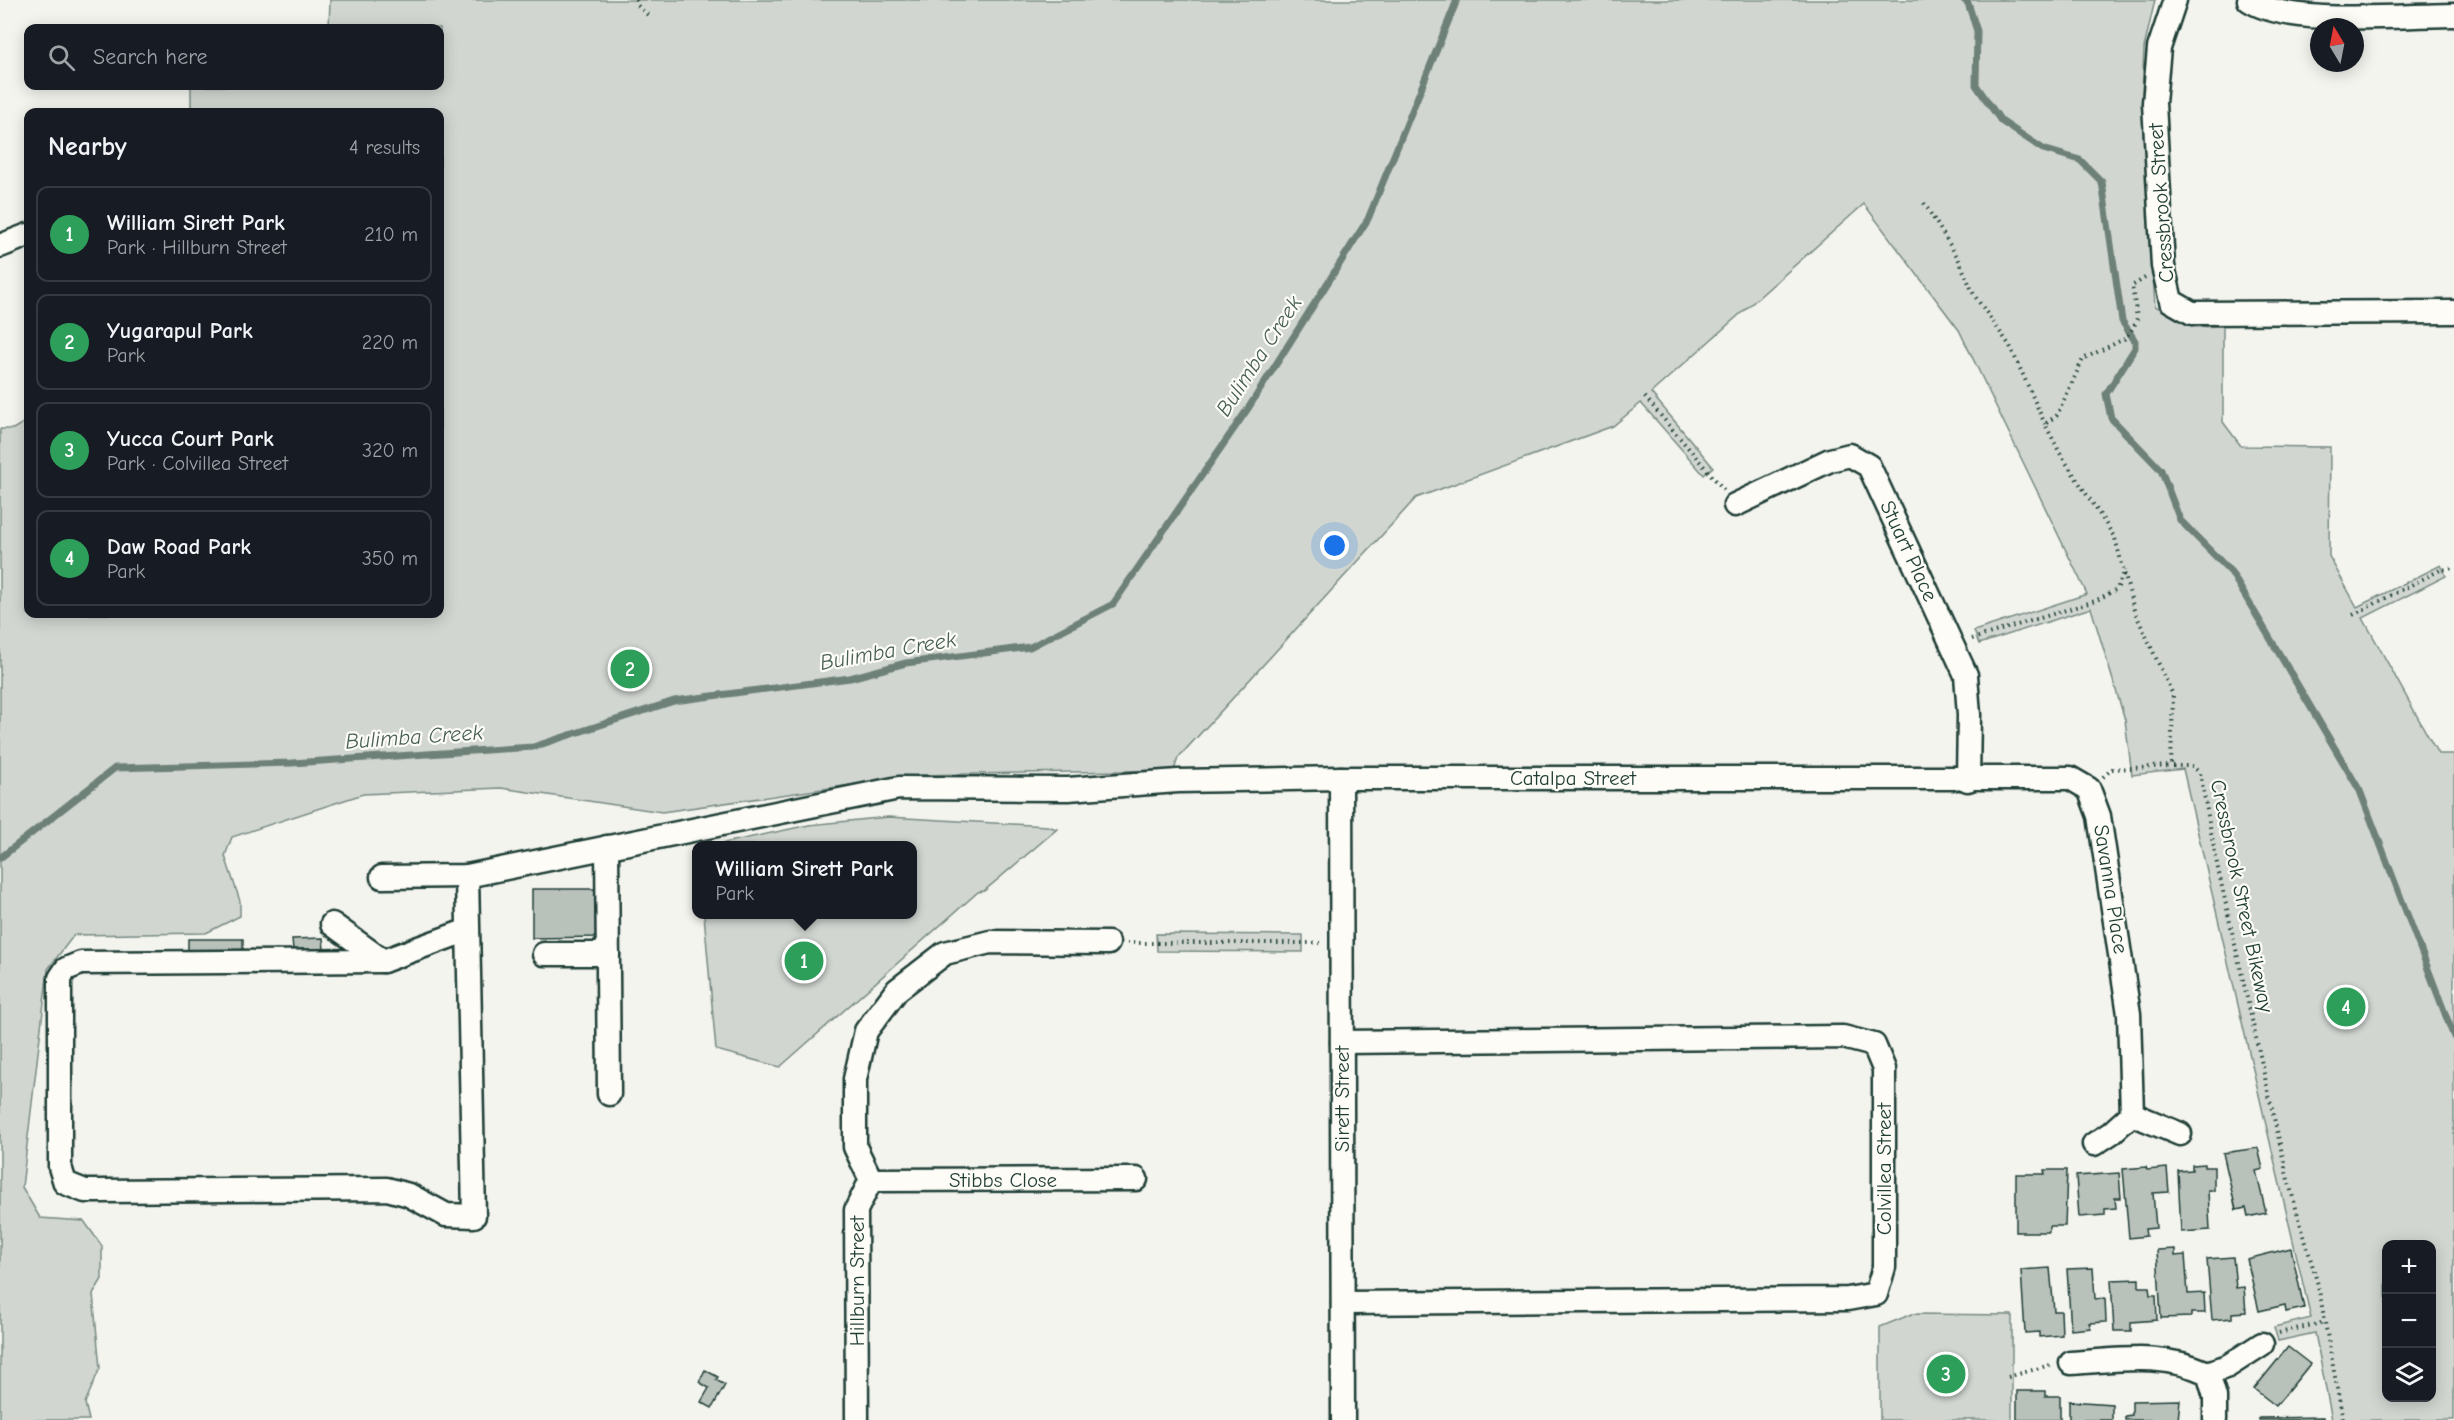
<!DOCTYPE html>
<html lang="en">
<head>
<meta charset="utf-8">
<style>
	body { margin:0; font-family:"Comic Neue",sans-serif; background:#242831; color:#f1f3f6 }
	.controls { position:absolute; right:18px; bottom:18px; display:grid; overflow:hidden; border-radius:12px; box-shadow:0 3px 15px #0003 }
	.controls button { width:54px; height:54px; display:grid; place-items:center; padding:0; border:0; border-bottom:2px solid #363941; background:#171b24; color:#f1f3f6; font:30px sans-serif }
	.compass { position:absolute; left:2310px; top:18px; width:54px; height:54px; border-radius:50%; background:#171b24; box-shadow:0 3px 15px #0003; rotate:350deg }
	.you { position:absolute; left:1335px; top:546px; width:21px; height:21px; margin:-15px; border:4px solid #fff; border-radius:50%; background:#1a73e8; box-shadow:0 0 0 9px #1a73e833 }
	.badge { display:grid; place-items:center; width:39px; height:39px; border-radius:50%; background:#d1495b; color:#fff; font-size:20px; font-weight:700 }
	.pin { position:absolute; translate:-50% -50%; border:3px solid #fff; box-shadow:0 2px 6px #0006 }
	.popup { position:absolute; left:692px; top:841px; width:225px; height:78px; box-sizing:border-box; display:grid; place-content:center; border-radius:12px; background:#171b24; filter:drop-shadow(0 2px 4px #0005); font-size:20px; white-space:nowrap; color:#9ea1a6 }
	.popup b { font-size:22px; color:#f1f3f6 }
	.popup::after { content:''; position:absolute; left:50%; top:100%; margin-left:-12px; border:12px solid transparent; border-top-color:#171b24 }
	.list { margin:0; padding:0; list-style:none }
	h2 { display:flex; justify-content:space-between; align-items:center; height:78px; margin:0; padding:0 24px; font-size:26px }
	h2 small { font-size:20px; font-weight:400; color:#9ea1a6 }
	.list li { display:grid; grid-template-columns:39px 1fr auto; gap:18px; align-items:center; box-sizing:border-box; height:96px; margin:0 12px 12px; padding:0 12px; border:2px solid #363941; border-radius:12px }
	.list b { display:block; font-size:22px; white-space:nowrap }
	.list p { margin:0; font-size:20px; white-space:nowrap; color:#9ea1a6 }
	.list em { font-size:20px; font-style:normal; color:#9ea1a6 }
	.icon { flex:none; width:33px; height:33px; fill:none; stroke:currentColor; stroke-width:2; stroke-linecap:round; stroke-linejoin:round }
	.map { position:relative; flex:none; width:2454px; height:1420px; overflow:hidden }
	.search { position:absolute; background:#171b24; box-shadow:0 3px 15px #0003; left:24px; top:24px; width:420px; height:66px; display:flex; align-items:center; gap:15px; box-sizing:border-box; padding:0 21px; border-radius:12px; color:#9ea1a6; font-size:22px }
	.panel { position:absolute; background:#171b24; box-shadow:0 3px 15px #0003; left:24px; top:108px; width:420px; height:510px; border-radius:12px }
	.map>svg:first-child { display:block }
</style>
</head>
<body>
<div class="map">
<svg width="2454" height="1420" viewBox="0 0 2454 1420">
	<rect width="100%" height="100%" fill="#f4f4ef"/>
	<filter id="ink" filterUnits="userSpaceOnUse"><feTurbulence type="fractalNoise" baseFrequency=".0167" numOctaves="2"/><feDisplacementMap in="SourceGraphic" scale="12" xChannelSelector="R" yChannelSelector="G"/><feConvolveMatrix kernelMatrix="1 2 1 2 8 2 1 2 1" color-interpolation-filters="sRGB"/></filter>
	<g filter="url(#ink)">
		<g fill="#d1d6d1" stroke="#788a82" stroke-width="1.5" fill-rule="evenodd">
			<path d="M330,0H2155L2144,48L2142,96L2155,306L2194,327L2223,326V422L2241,446L2330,447L2329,556L2357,607L2441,565L2446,576L2363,618L2438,754H2454V1420H2332L2315,1333L2278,1341L2274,1327L2311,1318L2183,769L2132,775L2125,720L2091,608L1979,644L1974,631L2087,594L1959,330L1864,204L1651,393L1713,467L1704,475L1641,403L1613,426L1416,498L1178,758L1174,770L920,775L662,812L501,788L363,794L232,837L225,856L240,901V916L206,933L74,935L48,969L22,1187L40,1218L84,1221L102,1246V1279L93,1294L100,1368L85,1403L89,1420H0V429H13L28,420V614H440V112H191V86H440V28H329ZM2386,1244H2432V1398H2386Z"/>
			<polygon points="888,817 1047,826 1057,829 984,891 978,892 780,1067 716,1050 704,915 912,914 912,846 715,845 809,825"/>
			<polygon points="1156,934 1303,935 1303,952 1157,951"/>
			<polygon points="1912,1314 2012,1315 2012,1420 1880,1420 1880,1327"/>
		</g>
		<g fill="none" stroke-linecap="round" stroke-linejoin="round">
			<g stroke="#6e8179" stroke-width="7">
				<polyline points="1964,0 1968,3 1977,31 1976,85 2001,121 2043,149 2080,160 2102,182 2122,321 2135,341 2135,348 2106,394 2111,418 2161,470 2180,520 2231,572 2360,791 2454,1037"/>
				<polyline points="0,858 115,768 292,763 533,747 674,701 850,678 906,663 1030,647 1113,604 1249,407 1368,219 1457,0"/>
			</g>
		</g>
		<g fill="#b9c1bb" stroke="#1f3d34" stroke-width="1.5">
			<polygon points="532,889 600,889 601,937 532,938"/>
			<polygon points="323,938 324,950 293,950 292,939"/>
			<polygon points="188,939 243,939 243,950 188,951"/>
			<polygon points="2258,1148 2263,1169 2256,1171 2266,1213 2248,1217 2246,1208 2236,1210 2223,1153"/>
			<polygon points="2205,1164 2205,1167 2214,1167 2214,1191 2208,1191 2210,1230 2181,1232 2178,1171 2192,1170 2192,1165"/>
			<polygon points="2146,1167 2147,1170 2167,1168 2169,1192 2153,1193 2156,1228 2145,1229 2146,1236 2129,1238 2123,1169"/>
			<polygon points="2044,1170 2067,1170 2065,1226 2049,1226 2049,1232 2016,1232 2016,1174 2045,1174"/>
			<polygon points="2119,1173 2121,1198 2115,1198 2116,1208 2105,1209 2105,1215 2079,1217 2076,1176"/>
			<polygon points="2291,1248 2304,1308 2286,1312 2285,1305 2259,1311 2247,1259"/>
			<polygon points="2175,1249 2175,1256 2185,1255 2188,1294 2204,1293 2205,1313 2191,1313 2191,1317 2161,1318 2157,1250"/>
			<polygon points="2233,1257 2236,1288 2244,1287 2246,1312 2232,1313 2232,1318 2212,1320 2207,1259"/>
			<polygon points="2050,1268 2054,1311 2061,1311 2062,1335 2039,1337 2039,1332 2025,1333 2021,1270"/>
			<polygon points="2093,1268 2095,1299 2105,1298 2106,1322 2089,1323 2091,1328 2071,1330 2067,1269"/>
			<polygon points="2139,1279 2139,1287 2149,1287 2150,1295 2156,1295 2157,1320 2131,1322 2131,1331 2114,1331 2111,1280"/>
			<polygon points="2288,1347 2310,1364 2276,1406 2254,1389"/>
			<polygon points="705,1370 718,1377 716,1380 725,1385 712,1408 701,1402 709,1388 699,1382"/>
			<polygon points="2017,1391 2045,1391 2045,1396 2060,1396 2060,1420 2017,1420"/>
			<polygon points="2180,1400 2178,1420 2125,1420 2125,1416 2132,1415 2132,1401"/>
			<polygon points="2069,1401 2112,1404 2112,1420 2069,1420"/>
			<polygon points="2323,1417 2323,1420 2259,1420 2259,1418"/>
		</g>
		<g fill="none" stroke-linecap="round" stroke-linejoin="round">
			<defs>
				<g id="minor">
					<polyline points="2175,0 2159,48 2154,103 2163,266 2171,301 2192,313 2454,312"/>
					<path d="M2249,0C2290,27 2403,15 2454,15"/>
					<polyline points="0,246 28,235"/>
					<polyline points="1735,505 1830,460 1850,455 1869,466 1966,675 1969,715 1968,780"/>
					<polyline points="1341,778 1343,1420"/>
					<polyline points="607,847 609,1094"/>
					<polyline points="467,876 474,1216 446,1215 409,1195 387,1189 100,1191 85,1191 65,1183 60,1167 60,978 66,969 81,963 383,961 468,930"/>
					<polyline points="382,877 467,876 899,788 1068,789 1178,781 1341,778 2070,778 2089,789 2099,816 2129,1014 2132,1114"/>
					<polyline points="332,924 383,961"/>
					<polyline points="544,954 608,954"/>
					<polyline points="1342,1042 1843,1037 1874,1045 1884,1069 1884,1267 1876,1294 1848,1299 1343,1303"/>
					<polyline points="2094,1144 2111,1133 2132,1114 2180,1134"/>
					<polyline points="871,1180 1136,1179"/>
					<path d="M2071,1363C2121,1360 2162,1352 2208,1373L2215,1397V1420"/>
					<polyline points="2208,1373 2228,1366 2262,1344"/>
					<polyline points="857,1420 856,1210 871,1180 855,1147 855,1079 866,1031 897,990 945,953 990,942 1108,943"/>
				</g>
			</defs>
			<use href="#minor" stroke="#1f3d34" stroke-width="27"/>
			<g stroke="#1f3d34" stroke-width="4" stroke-dasharray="1.5 4.5" stroke-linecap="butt">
				<polyline points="636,0 637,5 650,17"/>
				<polyline points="1924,203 1958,258 1974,295 2010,346 2045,424"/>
				<polyline points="2145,278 2132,286 2137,318 2134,327 2124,339 2083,359 2057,415 2045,424 2061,455 2115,538 2134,610 2173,695 2171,766 2192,766 2200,773 2218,869 2288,1180 2318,1285 2343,1420"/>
				<polyline points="1645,397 1724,490"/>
				<polyline points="2353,615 2440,570 2454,568"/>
				<polyline points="1972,639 2095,601 2117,589 2125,570"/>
				<polyline points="2103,777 2112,769 2171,766"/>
				<polyline points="1127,943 1320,943"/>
				<polyline points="2279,1333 2325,1322"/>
				<polyline points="2008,1377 2050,1365"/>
			</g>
			<use href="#minor" stroke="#fdfcf7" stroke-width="22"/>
		</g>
	</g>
	<g text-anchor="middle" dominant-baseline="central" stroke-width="4.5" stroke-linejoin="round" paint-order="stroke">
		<g font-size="21" fill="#1f3d34" stroke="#fdfcf7">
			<text transform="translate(2161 203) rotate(-94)">Cressbrook Street</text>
			<text transform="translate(1909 551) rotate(65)">Stuart Place</text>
			<text x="1573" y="778">Catalpa Street</text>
			<text transform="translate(2111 889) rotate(81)">Savanna Place</text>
			<text transform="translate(2242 896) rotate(78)">Cressbrook Street Bikeway</text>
			<text transform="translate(1342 1099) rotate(-90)">Sirett Street</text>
			<text transform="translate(1884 1169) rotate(-90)">Colvillea Street</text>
			<text x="1003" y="1180">Stibbs Close</text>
			<text transform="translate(857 1281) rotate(-90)">Hillburn Street</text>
		</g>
		<g font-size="22" font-style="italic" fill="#475f56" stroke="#fdfcf7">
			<text transform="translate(1259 356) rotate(-57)">Bulimba Creek</text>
			<text transform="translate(888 651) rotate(-10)">Bulimba Creek</text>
			<text transform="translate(414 737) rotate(-4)">Bulimba Creek</text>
		</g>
	</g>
</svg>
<div class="controls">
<button>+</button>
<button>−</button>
<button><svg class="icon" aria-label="layers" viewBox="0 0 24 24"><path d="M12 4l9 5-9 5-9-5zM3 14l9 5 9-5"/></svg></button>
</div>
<svg class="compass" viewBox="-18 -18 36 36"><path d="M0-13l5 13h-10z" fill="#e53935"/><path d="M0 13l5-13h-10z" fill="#9ea1a6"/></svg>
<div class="you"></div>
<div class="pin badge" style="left:804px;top:961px;background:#2e9e5b">1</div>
<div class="popup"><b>William Sirett Park</b>Park</div>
<div class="pin badge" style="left:630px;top:669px;background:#2e9e5b">2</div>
<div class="pin badge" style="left:1946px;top:1374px;background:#2e9e5b">3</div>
<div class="pin badge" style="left:2346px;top:1007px;background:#2e9e5b">4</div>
<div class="search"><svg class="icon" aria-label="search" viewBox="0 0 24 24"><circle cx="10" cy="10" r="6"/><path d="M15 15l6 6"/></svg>Search here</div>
<section class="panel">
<h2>Nearby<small>4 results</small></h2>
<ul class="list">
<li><span class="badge" style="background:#2e9e5b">1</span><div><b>William Sirett Park</b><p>Park · Hillburn Street</p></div><em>210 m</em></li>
<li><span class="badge" style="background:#2e9e5b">2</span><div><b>Yugarapul Park</b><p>Park</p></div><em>220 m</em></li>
<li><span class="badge" style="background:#2e9e5b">3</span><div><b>Yucca Court Park</b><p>Park · Colvillea Street</p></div><em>320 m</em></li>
<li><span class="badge" style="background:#2e9e5b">4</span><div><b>Daw Road Park</b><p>Park</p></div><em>350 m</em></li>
</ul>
</section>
</div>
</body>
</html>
